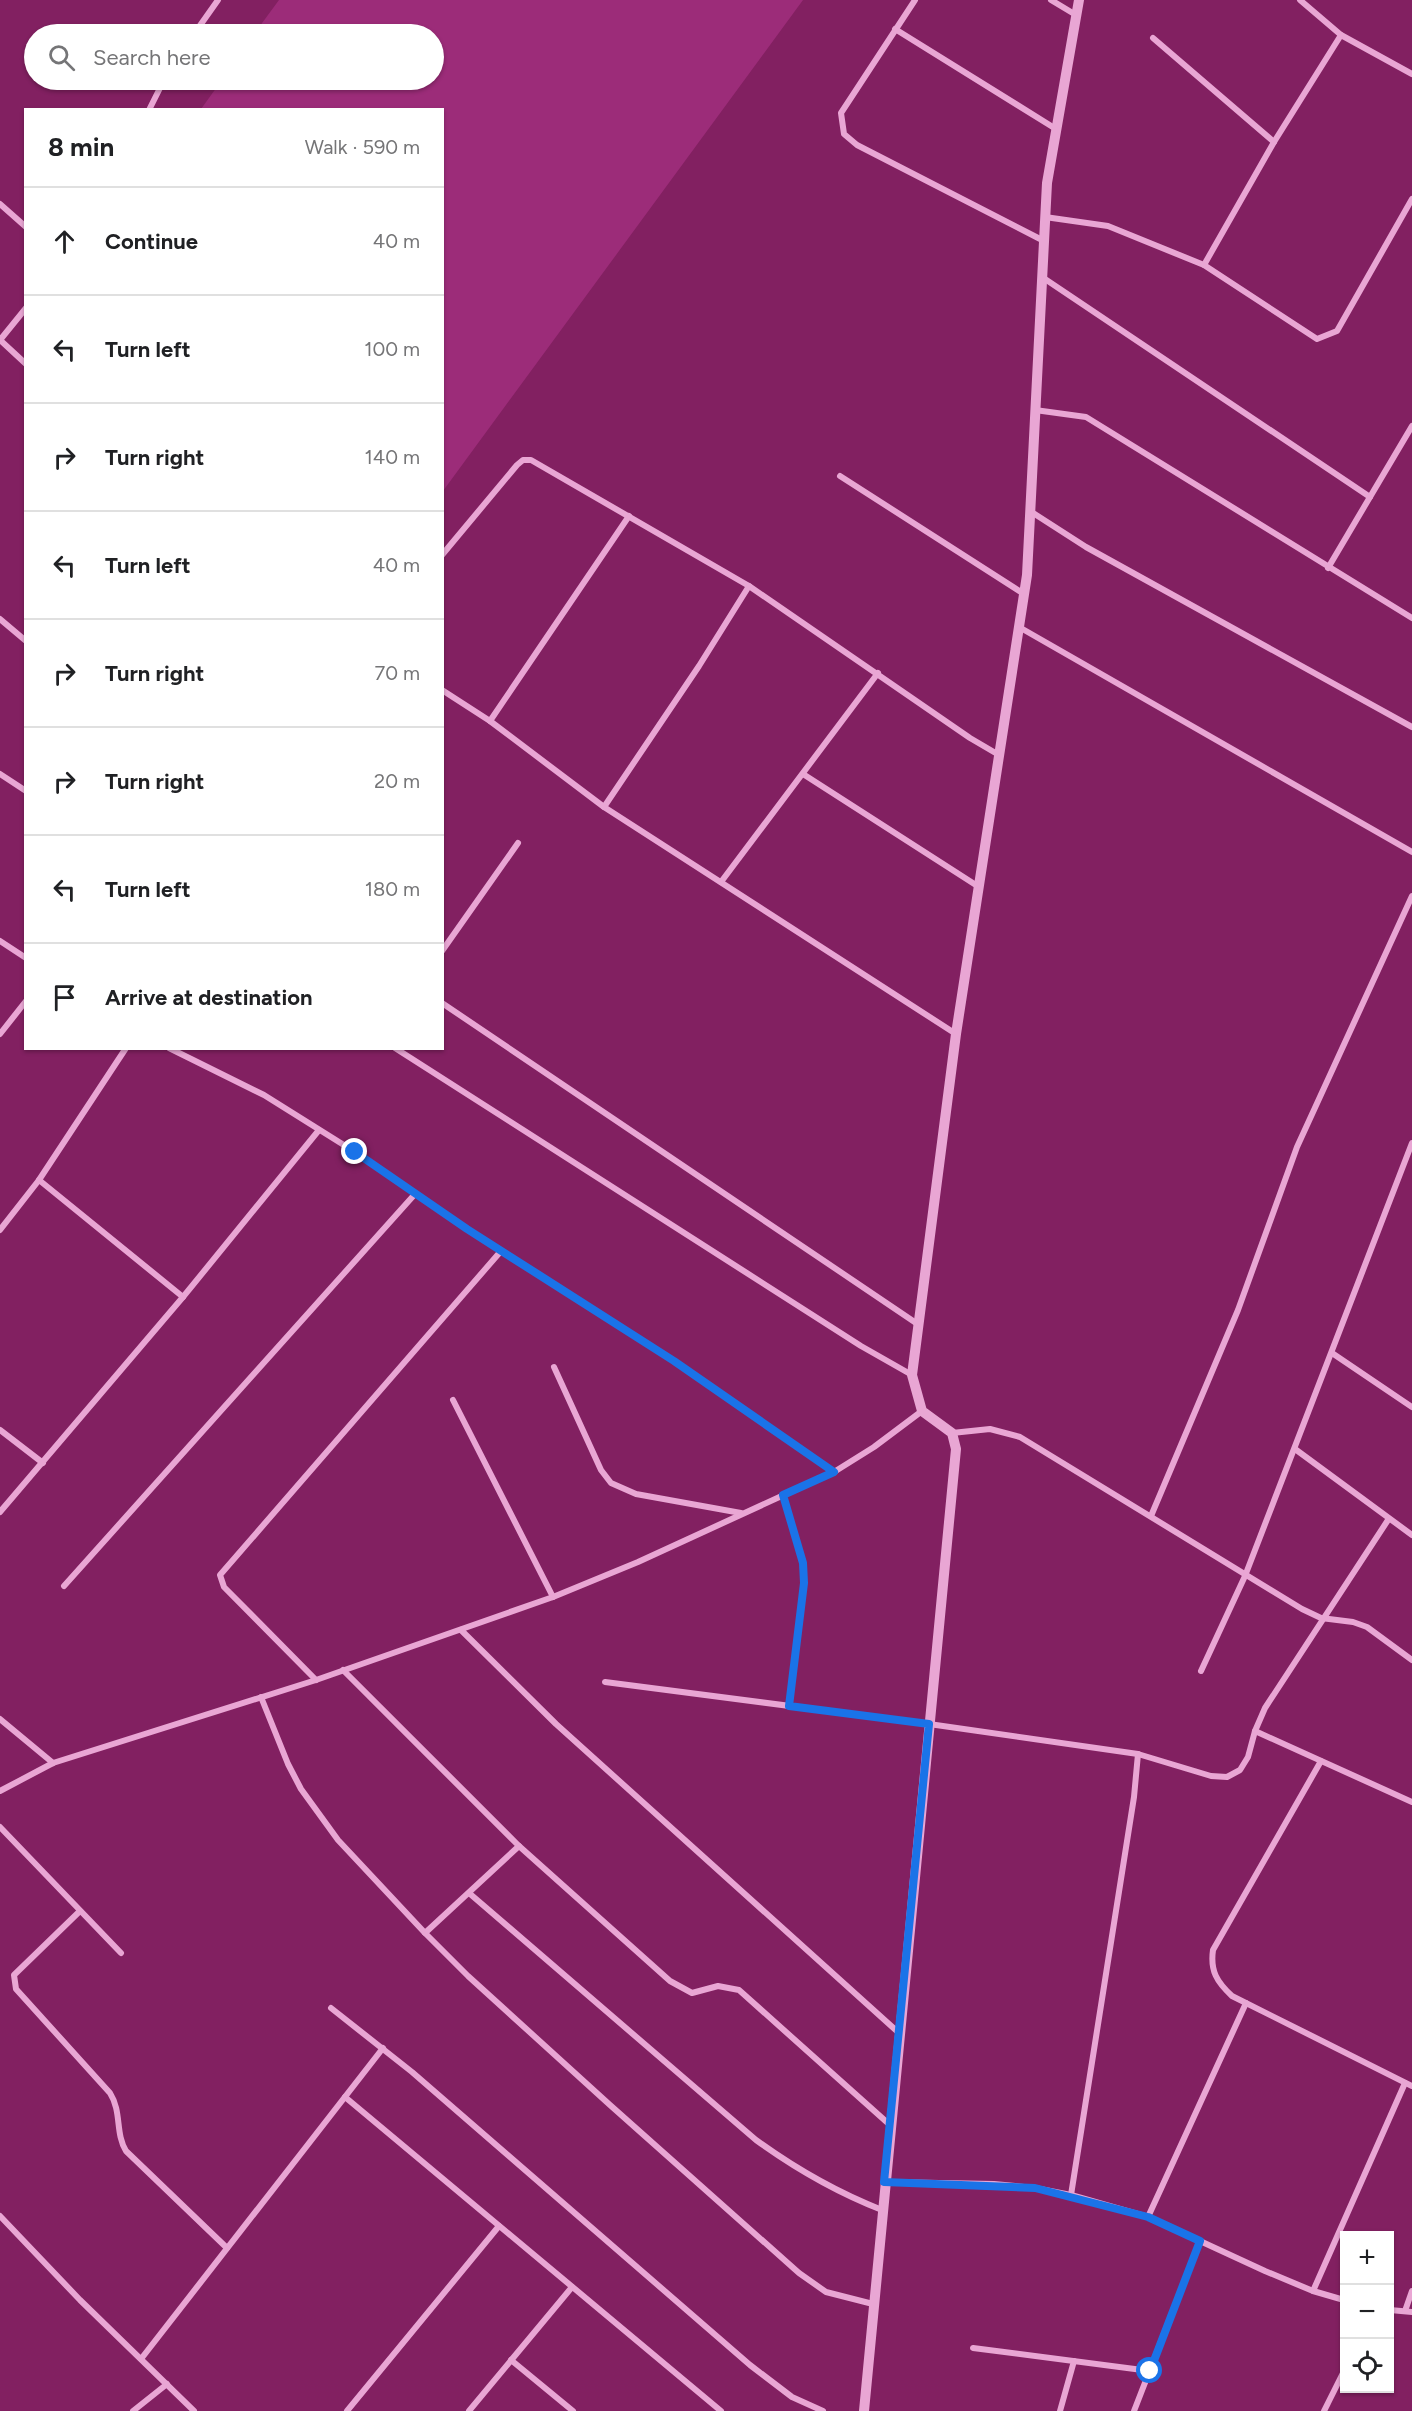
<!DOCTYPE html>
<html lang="en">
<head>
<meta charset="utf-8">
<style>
	body { margin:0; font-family:Figtree,sans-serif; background:#f2f2f2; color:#202124 }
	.controls { position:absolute; right:18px; bottom:18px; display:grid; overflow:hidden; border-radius:0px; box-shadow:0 2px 4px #0004 }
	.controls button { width:54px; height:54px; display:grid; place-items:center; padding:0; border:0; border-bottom:2px solid #e0e0e0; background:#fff; color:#202124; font:30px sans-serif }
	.stop { position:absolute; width:18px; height:18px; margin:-14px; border:4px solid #1a73e8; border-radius:50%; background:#fff }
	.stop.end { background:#1a73e8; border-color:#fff; box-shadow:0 2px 6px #0008 }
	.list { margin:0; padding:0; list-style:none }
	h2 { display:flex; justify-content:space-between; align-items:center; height:78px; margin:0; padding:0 24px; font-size:26px }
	h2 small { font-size:20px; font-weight:400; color:#757577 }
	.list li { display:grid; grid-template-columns:39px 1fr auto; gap:18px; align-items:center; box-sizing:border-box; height:108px; padding:0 24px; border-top:2px solid #e0e0e0 }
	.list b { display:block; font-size:22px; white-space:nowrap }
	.list em { font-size:20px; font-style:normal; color:#757577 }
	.icon { flex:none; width:33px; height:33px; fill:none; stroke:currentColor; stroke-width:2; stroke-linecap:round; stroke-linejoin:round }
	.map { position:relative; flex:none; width:1412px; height:2411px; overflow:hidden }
	.search { position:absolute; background:#fff; box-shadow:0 2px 4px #0004; left:24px; top:24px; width:420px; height:66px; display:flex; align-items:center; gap:15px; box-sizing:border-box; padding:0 21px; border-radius:33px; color:#757577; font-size:22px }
	.panel { position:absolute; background:#fff; box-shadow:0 2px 4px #0004; left:24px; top:108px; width:420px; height:942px; border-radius:0px }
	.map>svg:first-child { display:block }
</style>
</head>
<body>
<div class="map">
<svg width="1412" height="2411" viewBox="0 0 1412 2411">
	<rect width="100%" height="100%" fill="#822061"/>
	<polygon fill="#9c2c79" points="279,0 803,0 443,491 442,110 201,109 222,80 434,80 434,34 254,34"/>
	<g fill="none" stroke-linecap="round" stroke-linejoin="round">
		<g stroke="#e9a6d4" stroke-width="6">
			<polyline points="915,0 841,113 844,134 857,145 1044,241"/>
			<polyline points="1051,0 1076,15"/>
			<polyline points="1300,0 1341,35 1412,74"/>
			<polyline points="895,29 1056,129"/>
			<polyline points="194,34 218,0"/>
			<polyline points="1341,35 1274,142 1204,265 1317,339 1337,331 1412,199"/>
			<polyline points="1153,38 1274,142"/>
			<polyline points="149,110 164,80"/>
			<polyline points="0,204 26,227"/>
			<polyline points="1045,217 1108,226 1204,265"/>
			<polyline points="1042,277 1370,497"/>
			<polyline points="0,340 26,308"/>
			<polyline points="0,340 26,364"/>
			<polyline points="1035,410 1086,417 1412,618"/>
			<polyline points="840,476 1024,594"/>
			<polyline points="1030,511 1086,547 1412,727"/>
			<polyline points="442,555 517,465 523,460 531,460 749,586 970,738 999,755"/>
			<polyline points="1328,568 1412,426"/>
			<polyline points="0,619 26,641"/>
			<polyline points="1019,627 1412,852"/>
			<polyline points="442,690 490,721 604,807 956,1034"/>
			<polyline points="490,721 629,516"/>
			<polyline points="0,774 26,791"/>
			<polyline points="803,774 979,887"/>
			<polyline points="604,807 699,666 749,586"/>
			<polyline points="721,882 878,673"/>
			<polyline points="0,941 26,958"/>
			<polyline points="442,951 518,843"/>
			<polyline points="442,1003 919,1325"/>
			<polyline points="0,1034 26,1001"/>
			<polyline points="169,1048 264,1095 355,1152 467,1229 674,1361 834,1472"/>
			<polyline points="395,1048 861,1346 912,1375"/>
			<polyline points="39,1180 183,1297"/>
			<polyline points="0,1230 39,1180 126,1048"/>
			<polyline points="1332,1353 1412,1407"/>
			<polyline points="554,1367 601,1470 611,1483 636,1494 741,1513"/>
			<polyline points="453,1400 553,1597"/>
			<polyline points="0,1430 43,1463"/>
			<polyline points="952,1433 990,1429 1020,1437 1302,1609 1321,1618 1353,1622 1367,1627 1412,1660"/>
			<polyline points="1295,1449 1412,1535"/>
			<polyline points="783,1495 803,1563 804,1583 789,1706"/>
			<polyline points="0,1512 183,1297 319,1130"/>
			<polyline points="1151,1516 1238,1310 1297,1147 1412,896"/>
			<polyline points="64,1586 415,1194"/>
			<polyline points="461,1630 556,1724 899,2033"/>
			<polyline points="343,1670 519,1846 670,1981 692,1993 718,1986 739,1990 890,2125"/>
			<polyline points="1201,1671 1245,1576 1412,1143"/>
			<polyline points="316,1680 224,1587 220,1575 501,1251"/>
			<polyline points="605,1682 929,1724 1138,1754 1211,1776 1227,1777 1240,1770 1248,1757 1255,1731 1412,1802"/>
			<polyline points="261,1697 288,1764 301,1789 338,1840 425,1933 468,1976 610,2105 799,2273 826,2292 873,2304"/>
			<polyline points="0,1719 53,1763"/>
			<polyline points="1255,1731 1265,1708 1388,1520"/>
			<path d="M1321,1761L1213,1950C1210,1971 1217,1982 1232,1996L1412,2086"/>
			<polyline points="0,1791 53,1763 316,1680 553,1597 638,1562 834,1472 874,1447 922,1411"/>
			<polyline points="0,1827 121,1953"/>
			<path d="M469,1893L756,2140C796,2169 836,2192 882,2210"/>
			<path d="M80,1911L14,1975L16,1989L110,2093C122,2112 115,2133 126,2151L227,2248"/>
			<polyline points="425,1933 519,1846"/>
			<polyline points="331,2008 412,2072 750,2365 792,2397 823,2411"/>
			<polyline points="345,2097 721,2411"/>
			<polyline points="885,2182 994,2184 1035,2188 1071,2195 1148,2217 1265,2271 1313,2291 1344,2300"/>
			<polyline points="1071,2195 1134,1797 1138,1754"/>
			<polyline points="0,2216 80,2300 194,2411"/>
			<polyline points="1148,2217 1246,2003"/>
			<polyline points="1313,2291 1405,2083"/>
			<polyline points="1390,2310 1412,2312"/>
			<polyline points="1405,2311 1412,2291"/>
			<polyline points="973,2348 1150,2371"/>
			<polyline points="141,2359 383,2048"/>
			<polyline points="511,2360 573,2411"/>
			<polyline points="133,2411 167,2384"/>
			<polyline points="347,2411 499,2226"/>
			<polyline points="469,2411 572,2287"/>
			<polyline points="1060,2411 1074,2361"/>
			<polyline points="1134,2411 1200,2241"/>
			<polyline points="1324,2411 1344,2371"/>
		</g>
		<polyline stroke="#e9a6d4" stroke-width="10" points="864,2411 956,1449 952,1433 922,1411 912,1375 956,1034 1027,575 1047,183 1079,0"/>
	</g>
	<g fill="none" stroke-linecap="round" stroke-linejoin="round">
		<polyline stroke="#1a73e8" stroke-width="8" points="355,1152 467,1229 674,1361 834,1472 783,1495 803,1563 804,1583 789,1706 929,1724 884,2182 1035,2188 1148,2217 1200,2241 1150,2371"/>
	</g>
</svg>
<div class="controls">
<button>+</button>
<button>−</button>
<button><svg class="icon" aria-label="locate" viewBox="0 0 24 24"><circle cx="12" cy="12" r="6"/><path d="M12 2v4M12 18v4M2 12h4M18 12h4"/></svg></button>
</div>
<div class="stop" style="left:1150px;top:2371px"></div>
<div class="stop end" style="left:355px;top:1152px"></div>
<div class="search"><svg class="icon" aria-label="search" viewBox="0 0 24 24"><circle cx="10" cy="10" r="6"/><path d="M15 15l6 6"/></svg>Search here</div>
<section class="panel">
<h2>8 min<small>Walk · 590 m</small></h2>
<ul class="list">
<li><svg class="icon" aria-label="ahead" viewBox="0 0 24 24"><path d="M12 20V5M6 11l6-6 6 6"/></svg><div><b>Continue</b></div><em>40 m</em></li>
<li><svg class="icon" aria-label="left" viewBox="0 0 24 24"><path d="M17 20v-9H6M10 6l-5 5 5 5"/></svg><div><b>Turn left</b></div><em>100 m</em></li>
<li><svg class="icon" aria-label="right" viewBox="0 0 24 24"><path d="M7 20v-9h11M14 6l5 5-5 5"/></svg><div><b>Turn right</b></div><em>140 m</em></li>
<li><svg class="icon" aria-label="left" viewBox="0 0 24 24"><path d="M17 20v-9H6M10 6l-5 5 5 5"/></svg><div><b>Turn left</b></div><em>40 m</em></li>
<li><svg class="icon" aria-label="right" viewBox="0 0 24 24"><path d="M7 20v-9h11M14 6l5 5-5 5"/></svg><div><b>Turn right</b></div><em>70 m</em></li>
<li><svg class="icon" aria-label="right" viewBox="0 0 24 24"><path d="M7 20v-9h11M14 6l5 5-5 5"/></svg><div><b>Turn right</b></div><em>20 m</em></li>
<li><svg class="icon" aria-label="left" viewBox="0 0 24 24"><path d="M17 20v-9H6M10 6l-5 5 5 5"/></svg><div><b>Turn left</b></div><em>180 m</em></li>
<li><svg class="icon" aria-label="arrive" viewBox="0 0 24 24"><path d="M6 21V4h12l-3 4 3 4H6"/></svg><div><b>Arrive at destination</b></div></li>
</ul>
</section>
</div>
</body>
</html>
